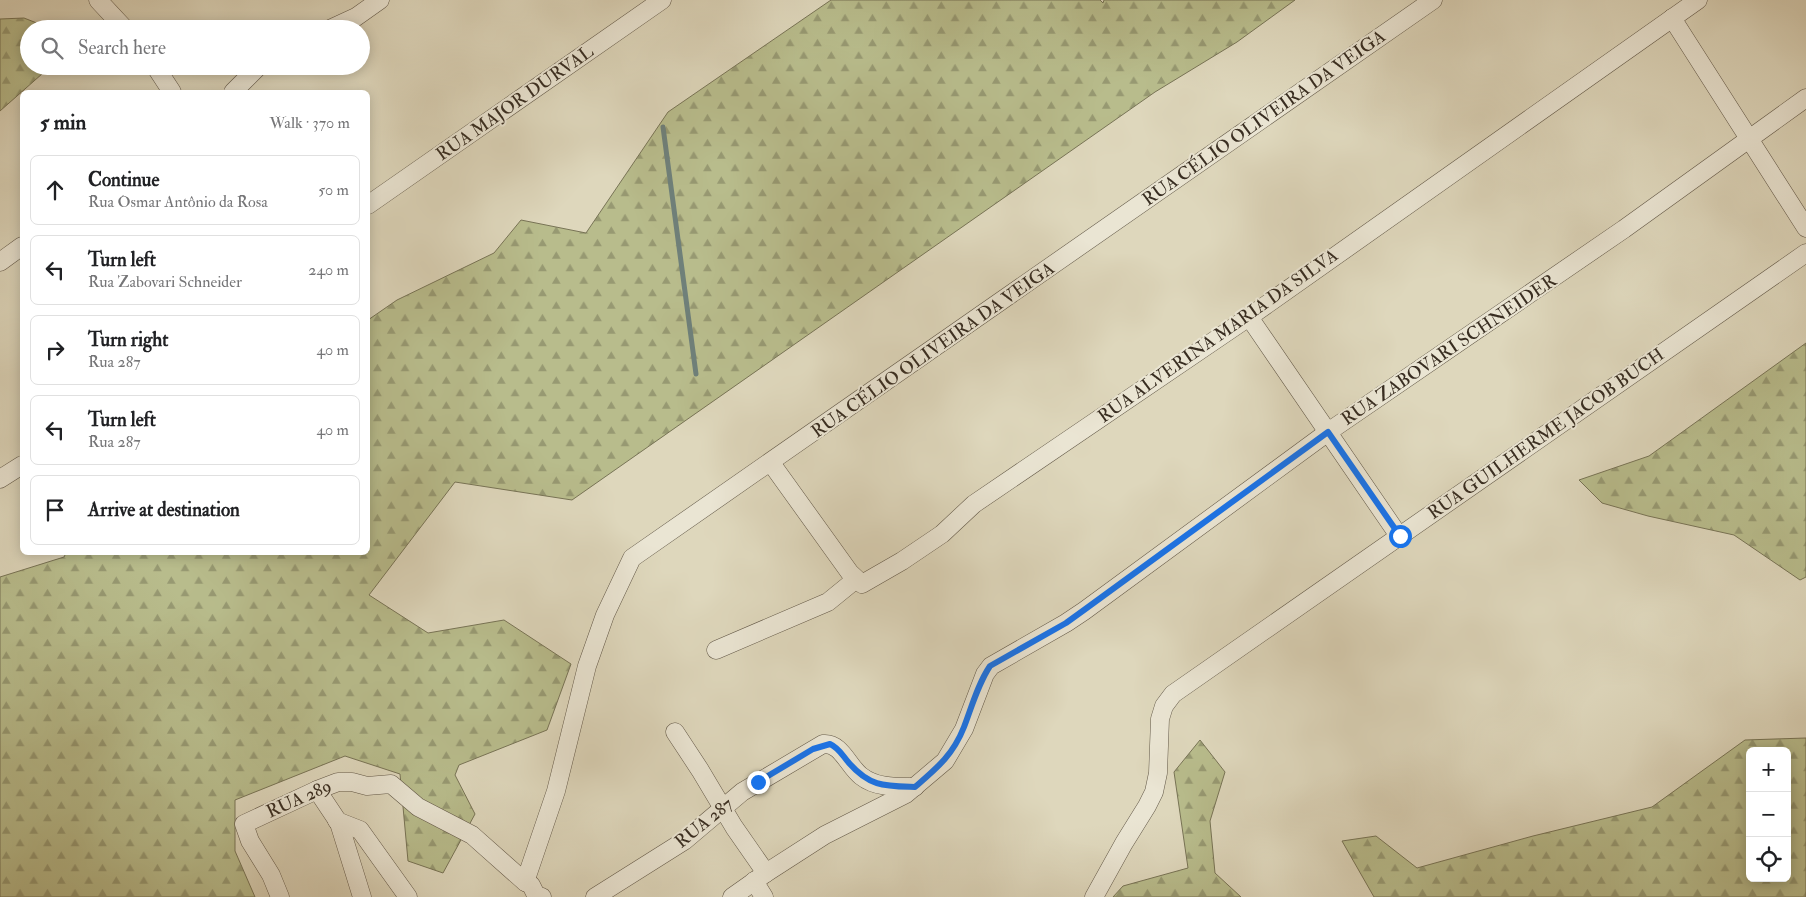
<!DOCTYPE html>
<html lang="en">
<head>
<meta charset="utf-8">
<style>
	body { margin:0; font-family:"IM FELL Double Pica",serif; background:#f6f6f6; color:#202124 }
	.controls { position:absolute; right:15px; bottom:15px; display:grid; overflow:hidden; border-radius:8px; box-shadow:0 2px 12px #0003 }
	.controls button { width:45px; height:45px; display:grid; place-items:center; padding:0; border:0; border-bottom:1px solid #e0e0e0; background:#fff; color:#202124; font:25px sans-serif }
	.stop { position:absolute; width:15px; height:15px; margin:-11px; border:4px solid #1a73e8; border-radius:50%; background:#fff }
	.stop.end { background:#1a73e8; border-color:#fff; box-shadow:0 1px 5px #0008 }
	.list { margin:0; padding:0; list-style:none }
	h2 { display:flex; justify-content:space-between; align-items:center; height:65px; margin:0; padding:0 20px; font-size:21px }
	h2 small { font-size:16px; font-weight:400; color:#757577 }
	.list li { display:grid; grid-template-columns:32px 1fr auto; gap:15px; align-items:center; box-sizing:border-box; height:70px; margin:0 10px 10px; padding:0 10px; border:1px solid #e0e0e0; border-radius:8px }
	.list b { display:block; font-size:19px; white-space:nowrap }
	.list p { margin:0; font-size:16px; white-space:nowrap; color:#757577 }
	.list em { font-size:16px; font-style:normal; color:#757577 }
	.icon { flex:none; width:28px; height:28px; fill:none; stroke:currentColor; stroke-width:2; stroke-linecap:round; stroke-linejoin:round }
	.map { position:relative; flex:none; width:1806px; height:897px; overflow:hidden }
	.search { position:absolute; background:#fff; box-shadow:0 2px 12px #0003; left:20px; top:20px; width:350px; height:55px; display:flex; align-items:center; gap:12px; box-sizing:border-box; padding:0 18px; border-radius:28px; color:#757577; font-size:19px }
	.panel { position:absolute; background:#fff; box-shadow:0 2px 12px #0003; left:20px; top:90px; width:350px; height:465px; border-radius:8px }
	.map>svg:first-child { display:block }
</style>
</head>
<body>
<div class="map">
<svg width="1806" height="897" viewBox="0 0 1806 897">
	<defs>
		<pattern id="forest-firs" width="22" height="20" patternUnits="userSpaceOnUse" patternTransform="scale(1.25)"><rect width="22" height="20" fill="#b8bc8c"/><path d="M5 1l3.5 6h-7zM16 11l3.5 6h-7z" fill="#979972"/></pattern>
	</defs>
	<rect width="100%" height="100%" fill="#ded7bc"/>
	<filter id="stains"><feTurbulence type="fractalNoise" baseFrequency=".004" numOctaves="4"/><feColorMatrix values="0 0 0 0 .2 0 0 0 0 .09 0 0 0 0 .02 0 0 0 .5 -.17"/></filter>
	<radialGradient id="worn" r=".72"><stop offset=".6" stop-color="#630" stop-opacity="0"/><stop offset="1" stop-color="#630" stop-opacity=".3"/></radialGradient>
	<g fill="url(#forest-firs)" stroke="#787456" fill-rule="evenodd">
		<polygon points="831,0 1100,0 1103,3 1104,0 1295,0 1237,42 1155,92 572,500 455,482 369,595 428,633 504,620 571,664 547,730 459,765 455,775 475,814 443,873 408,861 400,774 345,756 235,800 235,851 255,897 0,897 0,577 64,557 66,553 368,552 368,320 397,300 494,253 521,220 586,233 668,112"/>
		<polygon points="24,18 52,29 29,29 29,66 51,66 0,111 0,19"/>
		<polygon points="1806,343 1806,577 1800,580 1734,535 1648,516 1602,503 1579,480 1649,456"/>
		<path d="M1806,738V897H1374L1342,841L1376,836L1417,868L1533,836L1652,807L1745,740ZM1750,751H1787V878H1750Z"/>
		<polygon points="1200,740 1225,772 1210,821 1215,873 1241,897 1113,897 1123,886 1188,868 1174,772"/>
	</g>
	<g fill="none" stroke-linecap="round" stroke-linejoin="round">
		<polyline stroke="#6f807a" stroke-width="5" points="663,127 696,374"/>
		<defs>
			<g id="minor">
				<polyline points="98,0 125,29"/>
				<polyline points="1672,18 1806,228"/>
				<polyline points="330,29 356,17 380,0"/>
				<polyline points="155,66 172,92"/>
				<polyline points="233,92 259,66"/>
				<polyline points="368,205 662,0"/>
				<polyline points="0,262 22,246"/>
				<polyline points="1249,317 1399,536"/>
				<polyline points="771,463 850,573 862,584 902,561 942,534 974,504 1249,317 1698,0"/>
				<polyline points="0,479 22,465"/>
				<polyline points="716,650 828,602 855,580"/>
				<polyline points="675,732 700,770 734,827 766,873"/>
				<polyline points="317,790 339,823 362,897"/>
				<polyline points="337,821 360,830 408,897"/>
				<polyline points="754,881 764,897"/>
				<polyline points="525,882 556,791 587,666 605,615 632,558 1433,0"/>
				<polyline points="280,897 271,875 250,841 244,824 317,790 338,782 352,782 367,786 391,784 418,807 472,835 525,882 531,885 536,895 542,897"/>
				<path d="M595,897L684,841L742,792L823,744C841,742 848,766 861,776C876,788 897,787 915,787"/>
				<polyline points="732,897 766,873 825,835 906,794 945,761 964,729 985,674 991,666 1066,623 1084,611 1328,432 1624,229 1806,98"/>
				<polyline points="1094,897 1124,843 1147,806 1154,792 1158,773 1160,719 1164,706 1173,694 1806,253"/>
			</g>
		</defs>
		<use href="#minor" stroke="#625848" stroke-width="19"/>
		<use href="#minor" stroke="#eae5d3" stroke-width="18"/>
	</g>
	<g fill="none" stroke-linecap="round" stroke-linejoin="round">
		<path stroke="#1a73e8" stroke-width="6" d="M758,782L813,749L830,744C839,748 842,755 849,763C870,787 885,786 915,787C937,768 953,755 964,727C972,706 978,684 990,666L1066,623L1084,610L1328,432L1400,536"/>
	</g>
	<g text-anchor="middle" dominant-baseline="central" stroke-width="4" stroke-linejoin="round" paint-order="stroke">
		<g font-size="18" fill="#382d21" stroke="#eae5d3">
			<text transform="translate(515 103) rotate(-35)">RUA MAJOR DURVAL</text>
			<text transform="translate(1264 118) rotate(-35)">RUA CÉLIO OLIVEIRA DA VEIGA</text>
			<text transform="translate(1218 336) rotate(-35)">RUA ALVERINA MARIA DA SILVA</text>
			<text transform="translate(933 350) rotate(-35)">RUA CÉLIO OLIVEIRA DA VEIGA</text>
			<text transform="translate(1449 350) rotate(-34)">RUA ZABOVARI SCHNEIDER</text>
			<text transform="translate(1546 434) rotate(-35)">RUA GUILHERME JACOB BUCH</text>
			<text transform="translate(299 799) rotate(-24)">RUA 289</text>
			<text transform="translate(704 823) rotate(-39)">RUA 287</text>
		</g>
	</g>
	<rect width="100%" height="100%" filter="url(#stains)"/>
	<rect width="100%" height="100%" fill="url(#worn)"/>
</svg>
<div class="controls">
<button>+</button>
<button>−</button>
<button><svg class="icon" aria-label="locate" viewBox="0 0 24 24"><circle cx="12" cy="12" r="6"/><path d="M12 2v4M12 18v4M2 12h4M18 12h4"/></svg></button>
</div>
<div class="stop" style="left:1400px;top:536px"></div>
<div class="stop end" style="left:758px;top:782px"></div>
<div class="search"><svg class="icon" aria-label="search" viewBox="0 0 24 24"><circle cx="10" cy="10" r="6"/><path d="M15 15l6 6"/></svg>Search here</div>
<section class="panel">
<h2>5 min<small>Walk · 370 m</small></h2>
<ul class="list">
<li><svg class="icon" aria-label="ahead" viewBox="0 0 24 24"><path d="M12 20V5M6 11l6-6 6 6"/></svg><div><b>Continue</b><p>Rua Osmar Antônio da Rosa</p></div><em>50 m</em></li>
<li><svg class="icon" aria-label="left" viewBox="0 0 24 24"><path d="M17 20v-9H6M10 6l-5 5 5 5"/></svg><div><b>Turn left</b><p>Rua Zabovari Schneider</p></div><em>240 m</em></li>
<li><svg class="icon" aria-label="right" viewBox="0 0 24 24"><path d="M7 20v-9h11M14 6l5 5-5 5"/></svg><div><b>Turn right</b><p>Rua 287</p></div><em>40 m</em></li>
<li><svg class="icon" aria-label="left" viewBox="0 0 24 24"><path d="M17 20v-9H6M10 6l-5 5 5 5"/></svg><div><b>Turn left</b><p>Rua 287</p></div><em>40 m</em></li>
<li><svg class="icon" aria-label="arrive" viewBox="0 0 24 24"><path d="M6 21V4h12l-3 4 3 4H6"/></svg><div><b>Arrive at destination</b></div></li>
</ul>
</section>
</div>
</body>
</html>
